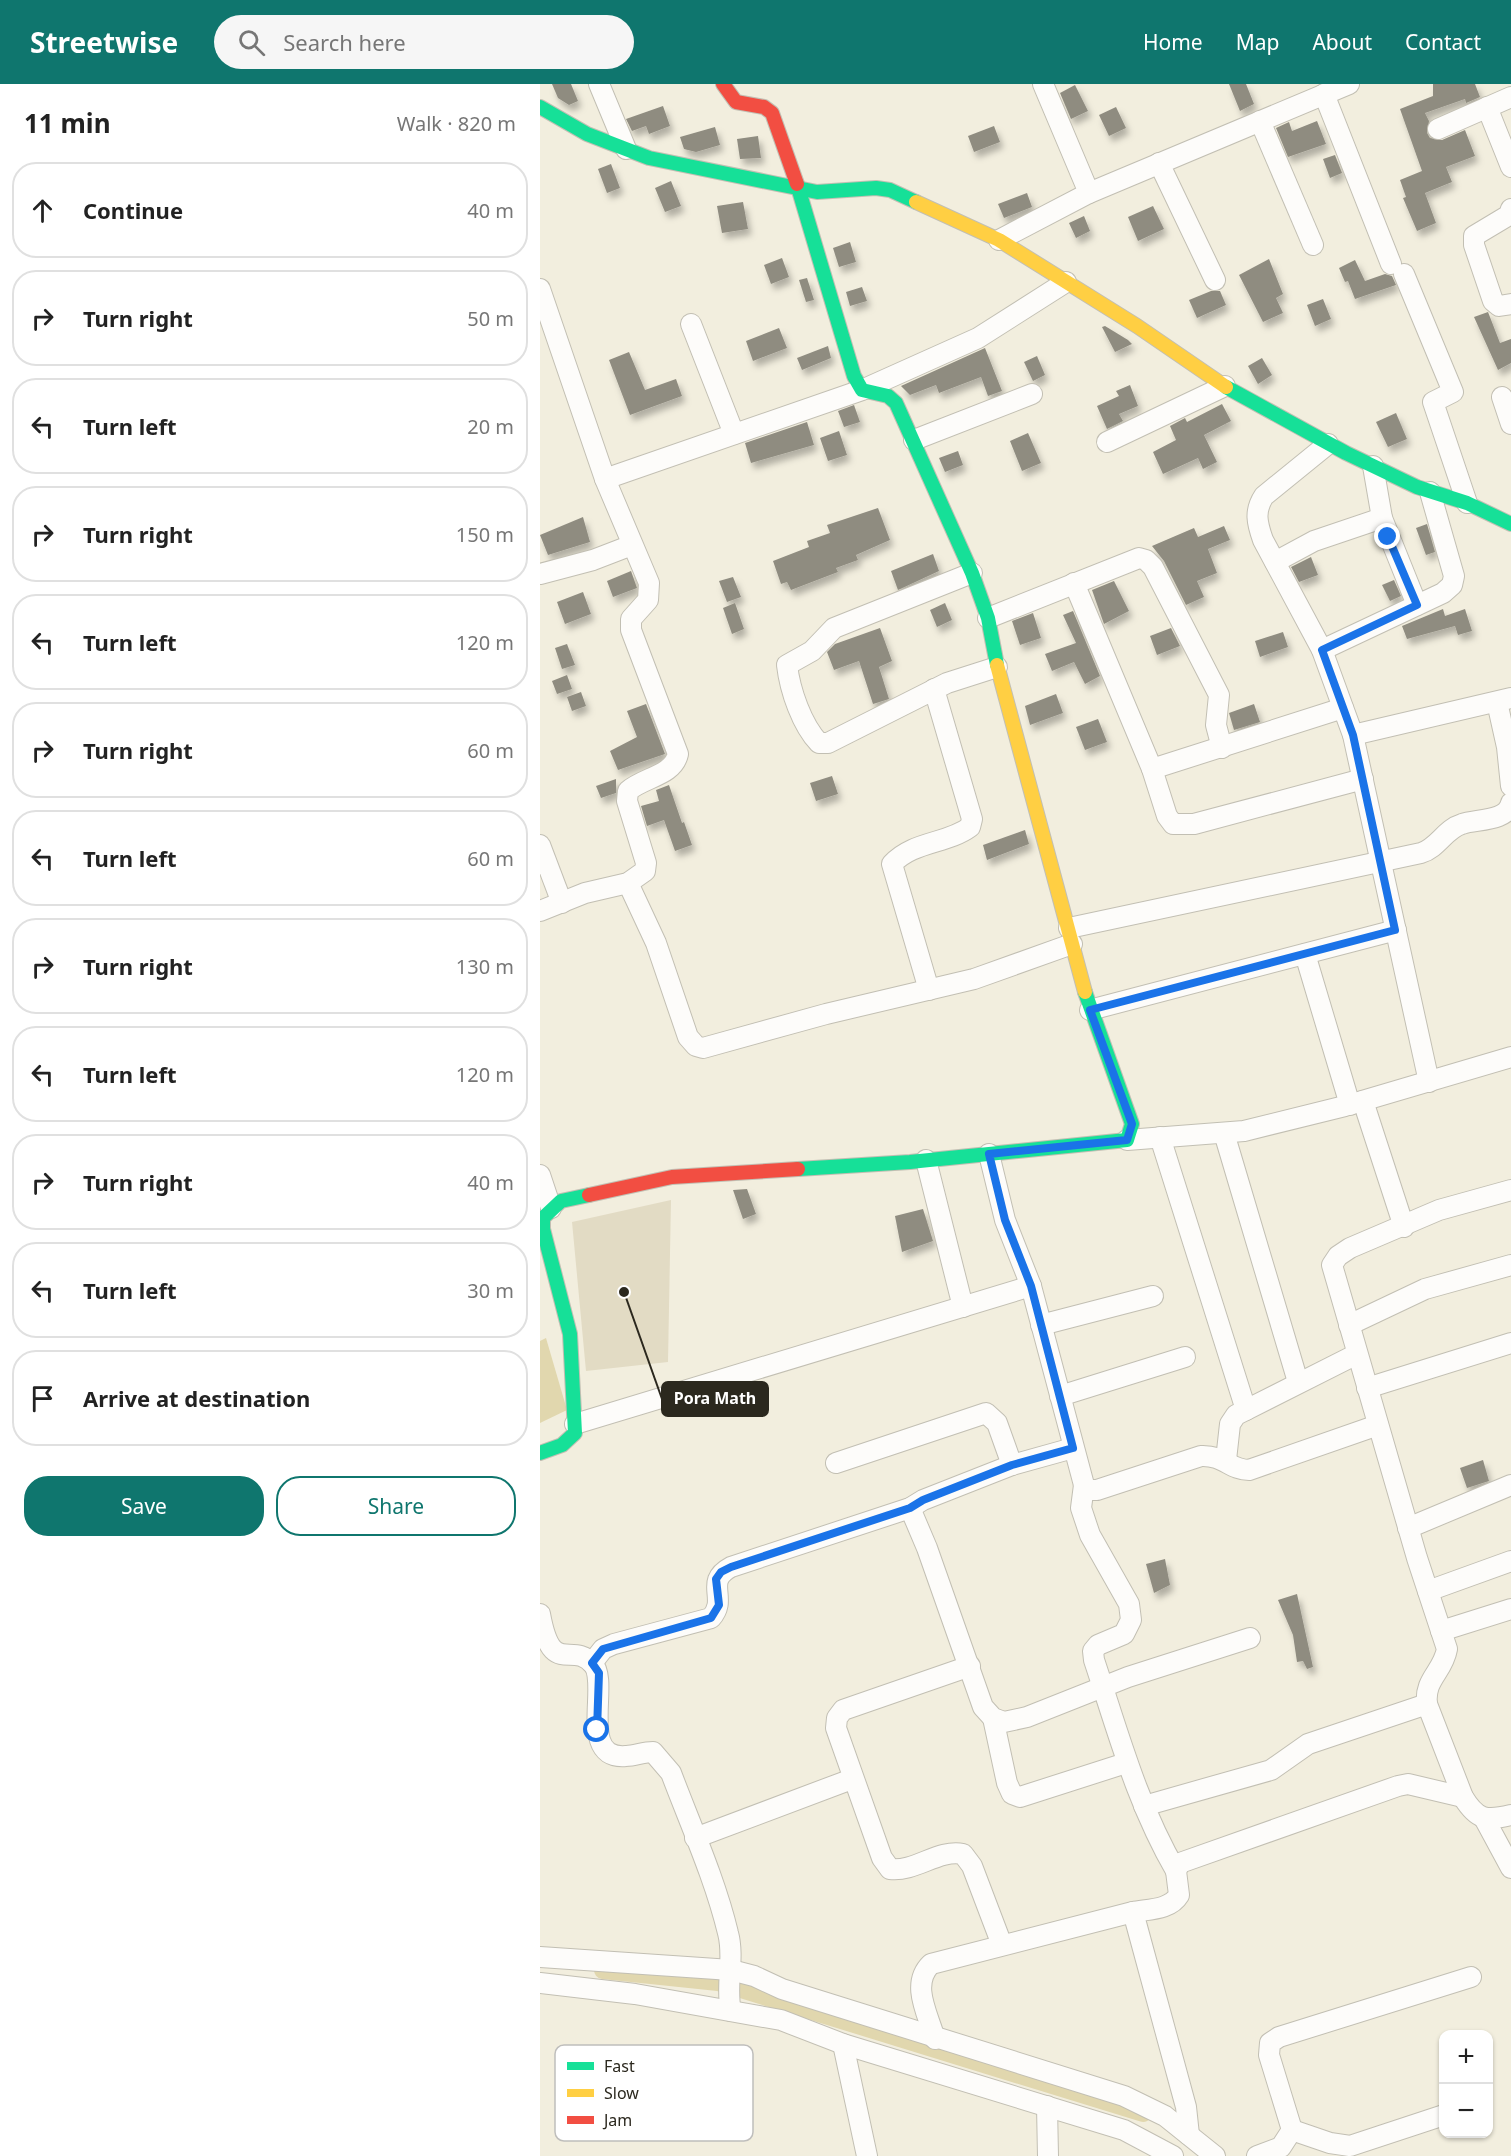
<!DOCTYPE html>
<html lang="en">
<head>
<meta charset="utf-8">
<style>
	body { margin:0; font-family:"Noto Sans",sans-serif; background:#f6f6f6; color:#222 }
	.controls { position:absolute; right:18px; bottom:18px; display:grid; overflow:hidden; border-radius:12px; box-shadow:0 2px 4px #0004 }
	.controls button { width:54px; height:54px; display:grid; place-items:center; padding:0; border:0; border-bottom:2px solid #e0e0e0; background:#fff; color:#222; font:30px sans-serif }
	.stop { position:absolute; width:18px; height:18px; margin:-14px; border:4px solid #1a73e8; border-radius:50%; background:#fff }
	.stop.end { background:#1a73e8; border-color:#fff; box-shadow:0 2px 6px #0008 }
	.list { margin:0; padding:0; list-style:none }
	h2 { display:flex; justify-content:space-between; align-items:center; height:78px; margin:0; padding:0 24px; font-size:26px }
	h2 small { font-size:20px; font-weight:400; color:#767676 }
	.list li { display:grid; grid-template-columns:39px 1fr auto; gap:18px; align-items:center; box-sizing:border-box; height:96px; margin:0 12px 12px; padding:0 12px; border:2px solid #e0e0e0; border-radius:24px }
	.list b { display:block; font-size:22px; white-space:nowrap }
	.list em { font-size:20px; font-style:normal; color:#767676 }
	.actions { display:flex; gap:12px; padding:18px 24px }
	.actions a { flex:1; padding:14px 0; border:2px solid #0f766e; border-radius:24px; text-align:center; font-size:21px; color:#0f766e }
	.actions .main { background:#0f766e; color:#fff }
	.icon { flex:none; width:33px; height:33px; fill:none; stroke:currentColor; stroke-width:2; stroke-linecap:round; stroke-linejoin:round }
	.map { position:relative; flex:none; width:971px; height:2072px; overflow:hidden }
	header { display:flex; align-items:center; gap:36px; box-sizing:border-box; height:84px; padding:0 30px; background:#0f766e; color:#fff }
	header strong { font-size:28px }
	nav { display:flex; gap:33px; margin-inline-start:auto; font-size:21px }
	.search { width:420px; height:54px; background:#f6f6f6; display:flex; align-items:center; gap:15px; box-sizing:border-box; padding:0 21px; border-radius:33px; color:#767676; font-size:22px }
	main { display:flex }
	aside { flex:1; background:#fff }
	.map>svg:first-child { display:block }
</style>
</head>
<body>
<header>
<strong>Streetwise</strong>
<div class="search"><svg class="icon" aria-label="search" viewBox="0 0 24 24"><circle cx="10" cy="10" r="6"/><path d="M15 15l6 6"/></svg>Search here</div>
<nav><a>Home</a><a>Map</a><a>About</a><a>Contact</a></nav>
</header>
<main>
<aside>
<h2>11 min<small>Walk · 820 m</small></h2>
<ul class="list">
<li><svg class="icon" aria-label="ahead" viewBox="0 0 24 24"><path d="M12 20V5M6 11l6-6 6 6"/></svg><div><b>Continue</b></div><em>40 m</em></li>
<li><svg class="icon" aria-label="right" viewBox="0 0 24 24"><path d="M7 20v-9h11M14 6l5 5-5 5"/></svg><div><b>Turn right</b></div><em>50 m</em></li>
<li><svg class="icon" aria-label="left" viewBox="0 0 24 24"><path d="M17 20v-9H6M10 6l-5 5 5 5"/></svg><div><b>Turn left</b></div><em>20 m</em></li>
<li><svg class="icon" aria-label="right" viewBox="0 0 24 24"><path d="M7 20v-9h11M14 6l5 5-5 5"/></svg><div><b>Turn right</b></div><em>150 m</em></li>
<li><svg class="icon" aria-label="left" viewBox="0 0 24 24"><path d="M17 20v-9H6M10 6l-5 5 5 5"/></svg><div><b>Turn left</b></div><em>120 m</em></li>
<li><svg class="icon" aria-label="right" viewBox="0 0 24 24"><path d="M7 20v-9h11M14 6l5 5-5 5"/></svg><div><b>Turn right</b></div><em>60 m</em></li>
<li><svg class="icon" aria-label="left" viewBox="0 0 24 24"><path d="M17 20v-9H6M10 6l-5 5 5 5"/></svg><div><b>Turn left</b></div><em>60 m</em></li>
<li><svg class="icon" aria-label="right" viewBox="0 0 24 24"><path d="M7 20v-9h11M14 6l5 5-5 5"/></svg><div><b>Turn right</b></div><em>130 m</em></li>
<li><svg class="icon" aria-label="left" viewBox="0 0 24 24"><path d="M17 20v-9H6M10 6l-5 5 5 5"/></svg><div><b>Turn left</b></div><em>120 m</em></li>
<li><svg class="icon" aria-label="right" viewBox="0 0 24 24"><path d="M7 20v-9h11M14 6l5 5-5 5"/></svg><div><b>Turn right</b></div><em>40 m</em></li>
<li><svg class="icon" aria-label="left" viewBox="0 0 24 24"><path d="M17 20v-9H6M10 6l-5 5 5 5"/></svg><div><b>Turn left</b></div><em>30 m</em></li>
<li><svg class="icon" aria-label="arrive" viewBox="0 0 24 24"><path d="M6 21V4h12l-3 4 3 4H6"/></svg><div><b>Arrive at destination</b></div></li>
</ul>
<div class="actions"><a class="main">Save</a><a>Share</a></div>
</aside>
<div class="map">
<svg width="971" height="2072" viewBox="0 0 971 2072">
	<defs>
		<filter id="shadow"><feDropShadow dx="3.5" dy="6" stdDeviation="3" flood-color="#0004"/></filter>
	</defs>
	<rect width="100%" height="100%" fill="#f2eede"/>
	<polygon fill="#e2dbc4" points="131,1116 128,1278 46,1287 32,1138"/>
	<polygon fill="#e1d7ae" points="6,1254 27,1326 0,1339 0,1257"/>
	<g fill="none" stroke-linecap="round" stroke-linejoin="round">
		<polyline stroke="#e1d7ae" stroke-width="18" points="63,1886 178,1898 603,2029"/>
	</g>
	<g fill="#8f8c80" filter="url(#shadow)">
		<polygon points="12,0 31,0 38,17 29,21 18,14"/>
		<polygon points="689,0 706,0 714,20 700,27"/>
		<polygon points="893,0 935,0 940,13 926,19 925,15 885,29 889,37 887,49 890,54 902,56 925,46 935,72 906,83 912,98 885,109 896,139 877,147 863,114 866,113 860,96 882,87 860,25 893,12"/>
		<polygon points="535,1 548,27 531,35 520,9"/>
		<polygon points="123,22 130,42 109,50 106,42 92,47 86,35"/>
		<polygon points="576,23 586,44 569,52 559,31"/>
		<polygon points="777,37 786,60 748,73 736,44 749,38 752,47"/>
		<polygon points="454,42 460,58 434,68 428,52"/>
		<polygon points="175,43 180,61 156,68 144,65 140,53"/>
		<polygon points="218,52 221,74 200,75 197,55"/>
		<polygon points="795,71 802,89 790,94 783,75"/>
		<polygon points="71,80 80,104 67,109 58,85"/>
		<polygon points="131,97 141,122 125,128 115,104"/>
		<polygon points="487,109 492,123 464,134 458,120"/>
		<polygon points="203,118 208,145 182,149 177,122"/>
		<polygon points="613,122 624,145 598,157 588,133"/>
		<polygon points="544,132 550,147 536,154 529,139"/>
		<polygon points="310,158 316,178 299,183 293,164"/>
		<polygon points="242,174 249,193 231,200 224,181"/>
		<polygon points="729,175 743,210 736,214 743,229 723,238 699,191"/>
		<polygon points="815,176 825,197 845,190 852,192 856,201 815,215 808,197 805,198 799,184"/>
		<polygon points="267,194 274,216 266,218 259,196"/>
		<polygon points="322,203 327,217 310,222 306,208"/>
		<polygon points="671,207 680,207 686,221 657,234 649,216"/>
		<polygon points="783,215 791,235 775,242 767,221"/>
		<polygon points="948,228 960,259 971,255 971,279 958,286 934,233"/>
		<polygon points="565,242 588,256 592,260 575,268 562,243"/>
		<polygon points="239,244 247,264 213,277 206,257"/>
		<polygon points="288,262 291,274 262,286 257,274"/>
		<polygon points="445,264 462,307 448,312 441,293 399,309 396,301 370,311 361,302"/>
		<polygon points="89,268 105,306 136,295 142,312 90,331 69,276"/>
		<polygon points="497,272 505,291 493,297 484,278"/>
		<polygon points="722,274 732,291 718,300 708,282"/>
		<polygon points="590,301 598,322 579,330 583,337 567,345 557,322 579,312 576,307"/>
		<polygon points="682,320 691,337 664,351 677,378 663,385 658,374 623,390 613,368 636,356 630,342 645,334 647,338"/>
		<polygon points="314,321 320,338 304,343 298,327"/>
		<polygon points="856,329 867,355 848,363 836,338"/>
		<polygon points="267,338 274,361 211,379 205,359"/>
		<polygon points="299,347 307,371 288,377 280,354"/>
		<polygon points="488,349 501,379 482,387 470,357"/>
		<polygon points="418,367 423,381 405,388 399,374"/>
		<polygon points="338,424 350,456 316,471 318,476 296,484 298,488 251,506 247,498 241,500 233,477 269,463 267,457 290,449 287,441"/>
		<polygon points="43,433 50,458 8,471 0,451"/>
		<polygon points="887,440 895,468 886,471 876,444"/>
		<polygon points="684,442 690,456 668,465 677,489 657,497 664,513 646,521 624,477 612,462 654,444 658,453"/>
		<polygon points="393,470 399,487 358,506 351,487"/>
		<polygon points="771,473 778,491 759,498 751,483"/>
		<polygon points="91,487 97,504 73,513 67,497"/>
		<polygon points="193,493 201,513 187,518 179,497"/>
		<polygon points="854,496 861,512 850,517 842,501"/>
		<polygon points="574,497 589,527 564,540 552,506"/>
		<polygon points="43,508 51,530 25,540 17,518"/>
		<polygon points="195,519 204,545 192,550 183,524"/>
		<polygon points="405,519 412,536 397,543 390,526"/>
		<polygon points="903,525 905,532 925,525 932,547 918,551 915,542 867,555 862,542"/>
		<polygon points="533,527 560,592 545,600 534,578 512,587 505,570 536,559 523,531"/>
		<polygon points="493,529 501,554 480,561 472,537"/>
		<polygon points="340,544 352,577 339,583 349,615 333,620 319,577 294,586 287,568 295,560"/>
		<polygon points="631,544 640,562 617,571 610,552"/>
		<polygon points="743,548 748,563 720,573 715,557"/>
		<polygon points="27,560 35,581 22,585 15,564"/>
		<polygon points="27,591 32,605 17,610 12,597"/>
		<polygon points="41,608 46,622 32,627 27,613"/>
		<polygon points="516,610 523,629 490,641 485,622"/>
		<polygon points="106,620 125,670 78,686 70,667 97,653 87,627"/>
		<polygon points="714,620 720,638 694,646 689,629"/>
		<polygon points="558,635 567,658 545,666 536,643"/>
		<polygon points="292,692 298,710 276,717 270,699"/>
		<polygon points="76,695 76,709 61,714 56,702"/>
		<polygon points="129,701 142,739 144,738 152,761 135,767 124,736 107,742 101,722 119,717 116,706"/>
		<polygon points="485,746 489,760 447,776 443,761"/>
		<polygon points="207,1105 216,1130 203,1135 193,1106"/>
		<polygon points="383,1125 393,1157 362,1168 355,1132"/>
		<polygon points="943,1376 949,1397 927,1404 920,1384"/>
		<polygon points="625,1475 630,1501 614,1509 606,1480"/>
		<polygon points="757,1510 773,1583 767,1585 763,1577 757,1578 753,1551 738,1516"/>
	</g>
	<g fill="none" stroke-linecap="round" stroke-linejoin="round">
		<defs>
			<g id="street">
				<polyline points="59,0 86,65"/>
				<polyline points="503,0 549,109"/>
				<polyline points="784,10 851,180"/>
				<polyline points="947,23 971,83"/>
				<polyline points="720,37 773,161"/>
				<polyline points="898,45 971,13"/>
				<polyline points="619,79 675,196"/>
				<polyline points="971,125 969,131 934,152 934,161 953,217 959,222 971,220"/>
				<polyline points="459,156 549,109 809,0"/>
				<polyline points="864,190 913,308 893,318 927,419"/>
				<path d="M0,205L65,395L109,499L108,516L91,535V546L138,670C133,692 104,693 88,707L87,717L106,779L105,787L88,799L45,809L0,827"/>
				<polyline points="151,240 194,350"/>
				<polyline points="962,313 971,340"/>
				<polyline points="374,356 492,310"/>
				<polyline points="567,358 685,302"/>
				<path d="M788,360L724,412C714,427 717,439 723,456L782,566L813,651L889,998"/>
				<polyline points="833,382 842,434 877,521"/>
				<polyline points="65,395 322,306 438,254 526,198"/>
				<polyline points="735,478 774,457 842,434"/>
				<path d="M432,489L294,544L272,567L247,581C250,607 262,641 279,659H288L407,599L457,583"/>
				<polyline points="0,490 53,476 92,461"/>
				<polyline points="534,499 612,685 627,732 633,740 654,740 823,695"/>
				<polyline points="448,534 599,474 606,476 613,483 679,611 676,641 682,664"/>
				<polyline points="782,566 903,509 912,501 914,492 890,408"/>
				<polyline points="957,618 967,663 971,702"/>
				<polyline points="813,651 971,614"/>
				<polyline points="612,685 803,624"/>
				<polyline points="0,761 22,819"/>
				<polyline points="88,799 116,859 148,953 156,962 163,964 286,930 434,895 532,860"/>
				<path d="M529,844L881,769C898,764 905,745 922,740C936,735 967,738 971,719"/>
				<polyline points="765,870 810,1021"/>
				<path d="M389,906L352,780C373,757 407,760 430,743L432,735L394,605"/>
				<polyline points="550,926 856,846"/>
				<polyline points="823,1017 864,1143"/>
				<polyline points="684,1049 758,1298"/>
				<polyline points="620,1053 706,1326"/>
				<polyline points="587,1056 704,1047 805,1022 971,973"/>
				<path d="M449,1070L465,1136L491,1202L544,1401L549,1406H557L661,1372C684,1371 690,1386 709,1386L838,1341"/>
				<polyline points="386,1076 423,1223"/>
				<polyline points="0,1091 11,1124"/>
				<path d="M971,1106L899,1126L810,1164L798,1172L792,1181L877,1474L907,1565C903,1588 884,1595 887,1620L923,1713C937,1736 946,1737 971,1731"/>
				<polyline points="501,1241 613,1212"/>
				<polyline points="809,1241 885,1205 971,1181"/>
				<polyline points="827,1304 971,1259"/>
				<polyline points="520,1312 645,1273"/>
				<polyline points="35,1340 491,1202"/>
				<polyline points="686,1376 690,1340 696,1331 817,1270"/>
				<polyline points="296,1379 446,1329 457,1339 472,1381"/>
				<path d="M544,1401L541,1424L550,1451L589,1520L591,1536L584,1550L558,1561L553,1567L554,1576C578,1648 597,1720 636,1787"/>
				<polyline points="370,1424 387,1464 443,1623 453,1634 464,1638 487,1633 588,1593 710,1554"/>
				<polyline points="868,1444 971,1401"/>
				<polyline points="888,1507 971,1477"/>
				<path d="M0,1530C12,1595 31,1556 53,1580C70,1599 37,1676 86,1672C95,1672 103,1668 113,1668L131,1689C151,1742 175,1795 188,1849C195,1875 185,1902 191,1927"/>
				<polyline points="901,1547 971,1525"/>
				<path d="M52,1579L63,1565L74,1560L171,1534C189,1514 163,1498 191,1483L370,1424L383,1416L472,1381L533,1364"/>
				<path d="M430,1582L303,1626L297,1634L296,1644L342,1774L350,1785C376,1788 398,1765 423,1770L432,1782L462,1861"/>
				<polyline points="453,1634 467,1699 472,1710 480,1713 586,1679"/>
				<polyline points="604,1722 731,1686 768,1660 887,1620"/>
				<polyline points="944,1734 971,1784"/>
				<polyline points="155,1754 312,1695"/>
				<polyline points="593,1828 646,2023 649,2051"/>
				<polyline points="0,1873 191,1886 214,1892 242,1905 584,2012 625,2032 675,2072"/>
				<polyline points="0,1899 95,1910 241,1936 303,1960 584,2046 633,2072"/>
				<path d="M395,1955C388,1930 370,1900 391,1880L593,1828C609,1825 630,1826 639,1811L636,1787L640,1779L858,1702L868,1700L923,1713"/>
				<polyline points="303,1960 327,2072"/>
				<polyline points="507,2022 508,2072"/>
				<polyline points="752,2046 790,2059 810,2062 904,2031"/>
				<polyline points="717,2072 741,2063 752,2046 729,1971 730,1959 739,1953 931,1893"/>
			</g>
			<g id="fast">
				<polyline points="0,23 47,50 109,74 277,108 336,104 350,106 376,118"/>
				<polyline points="257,100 314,292 322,306 348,312 356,319 432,489 448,534 457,581"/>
				<polyline points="686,303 806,369 877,403 927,419 971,440"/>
				<polyline points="258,1085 370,1078 587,1056 592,1040 545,908"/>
				<polyline points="0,1369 22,1361 35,1349 30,1250 3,1145 3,1134 21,1117 49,1111"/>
			</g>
			<g id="slow">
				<polyline points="376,118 459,156 597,242 686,303"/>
				<polyline points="457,581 545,908"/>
			</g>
			<g id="jam">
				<polyline points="183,0 196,18 224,23 232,29 257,100"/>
				<polyline points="49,1111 132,1093 258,1085"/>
			</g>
		</defs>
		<use href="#street" stroke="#c2bfb3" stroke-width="22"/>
		<use href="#fast" stroke="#c2bfb3" stroke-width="16"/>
		<use href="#slow" stroke="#c2bfb3" stroke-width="16"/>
		<use href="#jam" stroke="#c2bfb3" stroke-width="16"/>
		<use href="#street" stroke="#fdfcfa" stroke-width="20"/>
		<use href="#fast" stroke="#16e098" stroke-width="14"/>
		<use href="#slow" stroke="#ffcf43" stroke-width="14"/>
		<use href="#jam" stroke="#f24e42" stroke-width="14"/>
	</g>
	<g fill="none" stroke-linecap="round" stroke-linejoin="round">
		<polyline stroke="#1a73e8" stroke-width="8" points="57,1646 59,1589 52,1579 63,1565 171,1534 179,1521 176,1495 181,1488 191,1483 370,1424 383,1416 472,1381 533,1364 491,1202 465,1136 449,1070 587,1056 592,1040 550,926 855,846 813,651 782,566 877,521 848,453"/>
	</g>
	<rect x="15" y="1961" width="198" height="96" rx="9" fill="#fff" stroke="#bfbebc" stroke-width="1.5"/>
	<rect x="27" y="1978" width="27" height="8" fill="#16e098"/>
	<rect x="27" y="2005" width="27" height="8" fill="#ffcf43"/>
	<rect x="27" y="2032" width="27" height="8" fill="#f24e42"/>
	<g font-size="16" fill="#2b281e">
		<text x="64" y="1988">Fast</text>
		<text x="64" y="2015">Slow</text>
		<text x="64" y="2042">Jam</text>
	</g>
	<path fill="none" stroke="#2b281e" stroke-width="2" d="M84 1208L122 1315"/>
	<circle fill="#2b281e" stroke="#fff" stroke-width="2" cx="84" cy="1208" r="6"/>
	<rect fill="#2b281e" stroke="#2b281e" stroke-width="2" x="122" y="1298" width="106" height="34" rx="6"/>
	<g font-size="16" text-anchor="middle" font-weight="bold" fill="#fff">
		<text x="175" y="1320">Pora Math</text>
	</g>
</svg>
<div class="controls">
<button>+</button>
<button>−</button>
</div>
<div class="stop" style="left:57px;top:1646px"></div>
<div class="stop end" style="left:848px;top:453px"></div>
</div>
</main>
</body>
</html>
